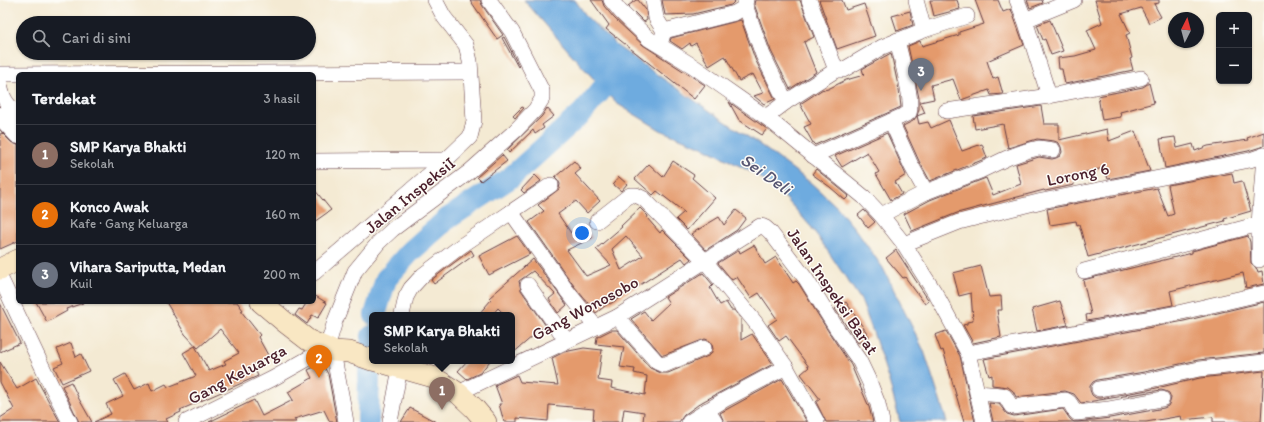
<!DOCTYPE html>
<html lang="id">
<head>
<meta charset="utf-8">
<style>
	body { margin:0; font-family:Itim,sans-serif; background:#20242c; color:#f1f3f6 }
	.controls { position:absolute; right:12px; top:12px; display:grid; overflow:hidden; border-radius:6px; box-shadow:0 1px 3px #0004 }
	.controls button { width:36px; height:36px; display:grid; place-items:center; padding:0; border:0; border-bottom:1px solid #363941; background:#171b24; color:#f1f3f6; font:20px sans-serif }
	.compass { position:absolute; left:1168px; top:12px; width:36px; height:36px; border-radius:50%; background:#171b24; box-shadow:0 1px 3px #0004; rotate:6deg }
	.you { position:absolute; left:582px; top:233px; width:14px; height:14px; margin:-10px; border:3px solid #fff; border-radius:50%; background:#1a73e8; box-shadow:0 0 0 6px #1a73e833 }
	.badge { display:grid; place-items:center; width:26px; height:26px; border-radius:50%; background:#d1495b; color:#fff; font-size:13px; font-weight:700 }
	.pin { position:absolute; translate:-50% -33px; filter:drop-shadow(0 1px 2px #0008) }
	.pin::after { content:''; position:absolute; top:21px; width:14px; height:12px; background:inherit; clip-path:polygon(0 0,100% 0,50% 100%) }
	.popup { position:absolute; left:369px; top:312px; width:146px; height:52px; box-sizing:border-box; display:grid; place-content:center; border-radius:6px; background:#171b24; filter:drop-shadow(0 1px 3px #0005); font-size:13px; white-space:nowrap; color:#9ea1a6 }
	.popup b { font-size:15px; color:#f1f3f6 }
	.popup::after { content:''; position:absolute; left:50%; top:100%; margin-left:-8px; border:8px solid transparent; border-top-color:#171b24 }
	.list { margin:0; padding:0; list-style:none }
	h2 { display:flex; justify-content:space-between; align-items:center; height:52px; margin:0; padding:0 16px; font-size:17px }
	h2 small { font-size:13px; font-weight:400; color:#9ea1a6 }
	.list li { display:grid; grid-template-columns:26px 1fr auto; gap:12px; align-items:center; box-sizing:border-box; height:60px; padding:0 16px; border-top:1px solid #363941 }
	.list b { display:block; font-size:15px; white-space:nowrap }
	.list p { margin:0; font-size:13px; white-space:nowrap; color:#9ea1a6 }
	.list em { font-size:13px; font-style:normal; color:#9ea1a6 }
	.icon { flex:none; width:22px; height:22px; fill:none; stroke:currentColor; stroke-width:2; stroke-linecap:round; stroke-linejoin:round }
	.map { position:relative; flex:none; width:1264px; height:422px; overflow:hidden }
	.search { position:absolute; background:#171b24; box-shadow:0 1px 3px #0004; left:16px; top:16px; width:300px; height:44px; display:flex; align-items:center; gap:10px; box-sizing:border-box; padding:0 14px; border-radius:22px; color:#9ea1a6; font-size:15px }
	.panel { position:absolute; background:#171b24; box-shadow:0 1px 3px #0004; left:16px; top:72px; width:300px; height:232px; border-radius:6px }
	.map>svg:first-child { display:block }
</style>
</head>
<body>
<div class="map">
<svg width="1264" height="422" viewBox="0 0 1264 422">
	<rect width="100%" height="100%" fill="#fdfcf7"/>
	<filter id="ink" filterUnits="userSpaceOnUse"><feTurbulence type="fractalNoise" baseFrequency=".025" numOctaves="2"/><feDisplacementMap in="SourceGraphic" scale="8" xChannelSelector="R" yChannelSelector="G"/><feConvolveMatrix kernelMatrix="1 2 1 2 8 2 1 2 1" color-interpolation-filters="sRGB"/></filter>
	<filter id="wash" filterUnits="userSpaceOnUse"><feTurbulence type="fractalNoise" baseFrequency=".012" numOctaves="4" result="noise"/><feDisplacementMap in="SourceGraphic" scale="16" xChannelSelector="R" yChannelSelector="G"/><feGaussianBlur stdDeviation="0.9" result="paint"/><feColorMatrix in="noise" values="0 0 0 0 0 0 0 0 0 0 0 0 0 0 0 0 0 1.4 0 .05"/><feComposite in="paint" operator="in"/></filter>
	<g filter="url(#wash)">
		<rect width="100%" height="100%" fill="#f4ead3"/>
		<polygon fill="#6eabdf" stroke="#5c6585" points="524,0 575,0 587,17 617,46 682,92 763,147 811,183 837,207 858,233 883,268 924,351 947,422 900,422 889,381 873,332 861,300 812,228 781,193 755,174 705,148 662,131 616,103 579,63"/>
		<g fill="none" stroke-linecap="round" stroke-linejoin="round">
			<g stroke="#6eabdf" stroke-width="22">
				<polyline points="375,315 386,279 410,252 447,219 510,178 582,113 614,75"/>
				<polyline points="368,422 369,374 372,336"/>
			</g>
		</g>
		<g id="blocks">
			<g fill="#e49a6c" fill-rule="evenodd">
				<polygon points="470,0 480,0 482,5 503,35 497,39"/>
				<polygon points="591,0 602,0 604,6 614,18 643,45 705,85 694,99 606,29 609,25"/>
				<polygon points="636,0 638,0 646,10 647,20 644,22 628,6"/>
				<polygon points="662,0 736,0 731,5 693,14 665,15"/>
				<polygon points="755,0 800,0 814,37 804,42 816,72 790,89 771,51 754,4"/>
				<polygon points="819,0 842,0 846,10 864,4 875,36 837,49"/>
				<polygon points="930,0 957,0 960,9 934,16"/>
				<polygon points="975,0 998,0 1003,12 1011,9 1024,45 987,61 993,79 998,77 1003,94 991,95 989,90 961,100 953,79 931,85 934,99 920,102 925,113 917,116 919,109 919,98 908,46 920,41 922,46 959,35 959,32 984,24"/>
				<polygon points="1027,0 1042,0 1043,3 1030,8"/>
				<polygon points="1095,0 1159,0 1159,3 1154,4 1161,17 1149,23 1141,8 1121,14 1130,33 1126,35 1132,58 1130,59 1133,70 1065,84 1062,69 1059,69 1058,58 1075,56 1096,50 1087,30 1102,23"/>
				<polygon points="910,11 913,25 897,31 892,16"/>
				<polygon points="741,20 755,59 775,99 764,104 754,96 763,93 753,74 739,81 725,56 709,66 696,43 691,46 690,43 682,49 670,41 671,38"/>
				<polygon points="1050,20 1063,51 1051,55 1045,39 1043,40 1037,25"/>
				<polygon points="504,37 519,66 518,67 502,38"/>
				<polygon points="891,53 899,90 901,107 815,145 813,143 804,127 811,124 800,104 823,89 824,90 828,89 846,80 864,75 862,69"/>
				<polygon points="1149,83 1154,103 1120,112 1121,117 1102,120 1098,96 1143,87"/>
				<polygon points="729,102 767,129 762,135 739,120"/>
				<polygon points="1041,106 1044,124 1059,124 1059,140 1107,129 1109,141 1135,131 1150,171 1108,179 1104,168 1073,175 1074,185 1045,191 1044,190 957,213 912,231 904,214 930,200 986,178 993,195 1021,184 1016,164 1039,157 1052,159 1056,158 1060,156 1062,152 1061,147 1059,143 1054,141 1037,139 1008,148 1003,124 975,129 973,116"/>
				<polygon points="522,107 524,108 515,118 513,116"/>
				<polygon points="547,108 554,116 542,125 544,128 535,134 533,130 509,153 507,150 542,116"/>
				<polygon points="917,116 919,124 928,122 931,128 949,120 962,151 982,144 987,158 930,181 919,161 903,126 913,121"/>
				<polygon points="1264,132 1264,146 1248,151 1165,168 1160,139 1175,137 1177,148 1193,144 1195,151 1208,146 1248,140 1247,138"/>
				<polygon points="2,133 11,142 18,145 18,241 0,249 0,134"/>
				<polygon points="887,133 906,175 895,182 902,194 891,200 876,174 879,172 867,152 842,167 835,156"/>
				<polygon points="502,155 507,161 481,181 477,177"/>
				<path d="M574,161L581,169L575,174L600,201L587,213L576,201L558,214L571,233L586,225L592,238L567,250L586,276L611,265L596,249L622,227L621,226L640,208L648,216L647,218L660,233L662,230L691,259L686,263L682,258L610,304L609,303L596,313L574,286L529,222L544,211L538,205L559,189L560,184L558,180L555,177ZM626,236L643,256L621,270L612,249Z"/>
				<polygon points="673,161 694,175 692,178 715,198 687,230 676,219 684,212 657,191 653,195 635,179 649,164 663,177"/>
				<polygon points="816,169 849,196 845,200 830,187 812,174"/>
				<polygon points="1232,173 1234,183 1242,181 1251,211 1224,219 1225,221 1088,257 1079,224 1077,225 1076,221 1050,225 1047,209 1157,188 1168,216 1174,214 1168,185"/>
				<polygon points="535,175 541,181 524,193 521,190"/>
				<polygon points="619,177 627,184 621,191 613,184"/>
				<polygon points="314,189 331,210 314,222"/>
				<polygon points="736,210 746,218 737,230 706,250 691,234 719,217 724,225"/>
				<polygon points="864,210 875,222 868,228 858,215"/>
				<polygon points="517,236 530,254 489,275 479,256"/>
				<polygon points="1248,236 1250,242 1251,264 1257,269 1258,272 1262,271 1264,284 1246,288 1243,273 1170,291 1173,305 1087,321 1086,315 1091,314 1083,280 1192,253 1192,251"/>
				<polygon points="754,245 765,264 776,257 793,283 796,281 799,284 830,334 851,365 869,407 873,422 826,422 816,402 820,399 801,374 809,367 786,336 779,341 768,325 777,319 759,293 751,298 737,277 732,280 718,263 739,250 740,253"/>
				<polygon points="471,250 474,255 434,284 431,280"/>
				<polygon points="896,250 929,301 925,304 905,277 903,278 886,258"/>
				<polygon points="533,259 567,305 558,313 549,299 555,294 533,271 519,281 521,290 546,326 532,335 533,336 512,354 512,315 505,315 498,308 492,315 478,315 491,300 489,298"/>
				<polygon points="981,266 989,297 1001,296 1002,310 997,310 1001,337 973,343 963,325 967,324 967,322 973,321 971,293 959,296 953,273"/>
				<polygon points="703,273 713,285 710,288 720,305 726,302 731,310 734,310 741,319 741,340 752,334 773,364 702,402 684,415 679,422 643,422 644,412 624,409 622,422 593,422 594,409 549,405 548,421 517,418 517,422 504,422 499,404 502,404 495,385 517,375 520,382 558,385 552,358 564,352 584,348 602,350 598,380 612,382 611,388 645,395 647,376 634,373 635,369 620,367 624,347 596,344 597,337 611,330 617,330 650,368 661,373 668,373 708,356 711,354 713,349 712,345 710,341 705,339 664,355 662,355 631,319 644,311 651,320 669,303 665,297"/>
				<polygon points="314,295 327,303 318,318 312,315 307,324 295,315 299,309 302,310 307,302 314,302"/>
				<polygon points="1060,301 1068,325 1037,331 1032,309"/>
				<polygon points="36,302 83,302 83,303 66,309 67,311 47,322"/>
				<polygon points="166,302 237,302 243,310 241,311 260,335 258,337 269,357 253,365 258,376 180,410 181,412 166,419 168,422 94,422 111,414 106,404 123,396 114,380 125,374 134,390 149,383 152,391 166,384 168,387 196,376 183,353 195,346 209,371 226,364 224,361 239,353 220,329 198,348 185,334"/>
				<polygon points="846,302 869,336 858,343 835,309"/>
				<polygon points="1264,302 1264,353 1198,360 1144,372 1097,380 1093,382 1090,386 1090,390 1092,395 1096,398 1101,398 1148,390 1200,378 1264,371 1261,422 1213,422 1213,417 1182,420 1181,416 1146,422 993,422 989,403 999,404 1007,414 1014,416 1063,409 1070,419 1074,422 1078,422 1110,418 1164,408 1168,406 1170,402 1171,398 1169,393 1165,391 1161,390 1081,403 1074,394 1065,391 1016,397 1013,391 1008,387 992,385 992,375 989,376 984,359 1184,321"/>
				<polygon points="0,303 20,343 0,352"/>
				<polygon points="946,331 960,356 975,422 964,422 943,350 941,351 935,335"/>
				<polygon points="71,343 76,357 81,354 89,371 62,383 54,367 63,363 57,349"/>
				<polygon points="467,361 490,361 480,373 467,379 458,371"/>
				<polygon points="0,362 17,389 36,378 60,422 0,422 0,418 14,409 0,382"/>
				<polygon points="322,363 328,374 337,422 330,422 324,410 294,419 296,422 209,422 254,400 262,416 293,400 288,392 312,378 308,370"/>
				<polygon points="782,379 807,422 724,422 720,413"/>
				<polygon points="71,382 79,399 92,422 79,422 62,386"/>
				<polygon points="410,408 436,422 401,422"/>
			</g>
		</g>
	</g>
	<g filter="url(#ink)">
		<use href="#blocks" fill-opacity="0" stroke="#643d44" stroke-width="1"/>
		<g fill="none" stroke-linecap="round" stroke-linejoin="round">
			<defs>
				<g id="minor">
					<polyline points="611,0 621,12 649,39 693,66 766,117 864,197 881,215 904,244 937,296 968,353 984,422"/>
					<polyline points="653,0 656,18 664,31 661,41"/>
					<polyline points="809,0 836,70"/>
					<polyline points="1017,0 1025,20 1049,96"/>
					<polyline points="745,5 763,55 786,102 766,117"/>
					<polyline points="1025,20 1074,0"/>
					<polyline points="924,30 967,16"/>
					<polyline points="664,31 735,13 743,8 746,0"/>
					<polyline points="0,74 470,72"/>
					<path d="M0,84C2,98 7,105 18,114"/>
					<polyline points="786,102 836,70 843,70 882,47 924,30 916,0"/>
					<polyline points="946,111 1049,96 1141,78"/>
					<polyline points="891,121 911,165 926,192"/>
					<path d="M813,156L909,113C914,102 900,54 897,40"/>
					<polyline points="314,161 446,160"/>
					<polyline points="511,212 567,291 595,326"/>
					<polyline points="881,215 926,192 980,171 1007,158 1026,151 1039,148 1053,150"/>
					<polyline points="597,221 630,195 636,195 644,199 705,261 755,322 786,367 817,422"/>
					<polyline points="904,244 959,222 1042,201 1250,160 1264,155"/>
					<polyline points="1259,260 1259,224 1264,155"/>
					<polyline points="1084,271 1259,224"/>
					<polyline points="314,273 446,160 470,137 474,121 470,61 466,45 444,17 435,0"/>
					<polyline points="0,277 49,381 70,422"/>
					<polyline points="528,285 566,340"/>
					<polyline points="402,315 406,297 411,288 423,275 461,246 551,185"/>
					<polyline points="617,317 657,362 664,365 704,348"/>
					<path d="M333,351C337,375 342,398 346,422"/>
					<polyline points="968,353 1182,312 1264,293"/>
					<polyline points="1099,389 1146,381 1199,369 1264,362"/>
					<path d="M458,393L617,317L760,226C765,226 767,229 771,233L806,279L837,329L859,360L869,381L878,404L882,422"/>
					<path d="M977,393L1002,395L1005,396L1011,406L1013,407L1066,400C1072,402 1072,410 1077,413L1108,409L1162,399"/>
					<polyline points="707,410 715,422"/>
					<polyline points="186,422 272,379 327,348 335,321 355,271 379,242 393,229 469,172 515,131 535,110 542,99 542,91 512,32 489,0"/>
					<polyline points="390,422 400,368 397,361"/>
					<polyline points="689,422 724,400 786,367"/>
				</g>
				<polyline id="tertiary" points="0,116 18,135"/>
				<g id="secondary">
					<polyline points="0,269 18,260"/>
					<polyline points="261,302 286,323 308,340 333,351 349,352 372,360"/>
					<polyline points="376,361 433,377 458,393 474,408 486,422"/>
				</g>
			</defs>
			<use href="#minor" stroke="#643d44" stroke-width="16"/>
			<use href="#tertiary" stroke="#643d44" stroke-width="20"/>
			<use href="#secondary" stroke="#643d44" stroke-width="22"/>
			<use href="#minor" stroke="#fff" stroke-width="15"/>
			<use href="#tertiary" stroke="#fff" stroke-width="18"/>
			<use href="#secondary" stroke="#f9e7c3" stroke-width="21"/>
		</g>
	</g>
	<g text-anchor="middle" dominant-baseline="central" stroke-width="3" stroke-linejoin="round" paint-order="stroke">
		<g font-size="17" fill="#4a1f2b" stroke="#fdfcf7">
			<text transform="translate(1078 174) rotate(-11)">Lorong 6</text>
			<text transform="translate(410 195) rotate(-39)">Jalan InspeksiI</text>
			<text transform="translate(833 291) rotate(56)">Jalan Inspeksi Barat</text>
			<text transform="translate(585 308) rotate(-28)">Gang Wonosobo</text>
			<text transform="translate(237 374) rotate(-28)">Gang Keluarga</text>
		</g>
		<g font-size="18" font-style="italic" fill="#585773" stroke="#fdfcf7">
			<text transform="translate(766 174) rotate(35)">Sei Deli</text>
		</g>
	</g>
</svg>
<div class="controls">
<button>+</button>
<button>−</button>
</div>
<svg class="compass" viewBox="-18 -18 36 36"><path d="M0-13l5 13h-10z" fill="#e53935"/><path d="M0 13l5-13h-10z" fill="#9ea1a6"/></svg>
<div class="you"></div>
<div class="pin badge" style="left:442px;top:410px;background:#8d6e63">1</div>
<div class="popup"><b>SMP Karya Bhakti</b>Sekolah</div>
<div class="pin badge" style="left:319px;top:378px;background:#e8710a">2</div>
<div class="pin badge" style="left:921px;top:91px;background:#6b7280">3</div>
<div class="search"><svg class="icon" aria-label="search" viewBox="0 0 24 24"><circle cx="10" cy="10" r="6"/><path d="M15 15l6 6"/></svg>Cari di sini</div>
<section class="panel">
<h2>Terdekat<small>3 hasil</small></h2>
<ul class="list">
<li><span class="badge" style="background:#8d6e63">1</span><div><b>SMP Karya Bhakti</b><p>Sekolah</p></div><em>120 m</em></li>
<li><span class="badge" style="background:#e8710a">2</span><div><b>Konco Awak</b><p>Kafe · Gang Keluarga</p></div><em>160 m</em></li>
<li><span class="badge" style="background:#6b7280">3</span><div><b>Vihara Sariputta, Medan</b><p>Kuil</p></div><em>200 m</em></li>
</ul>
</section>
</div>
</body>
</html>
